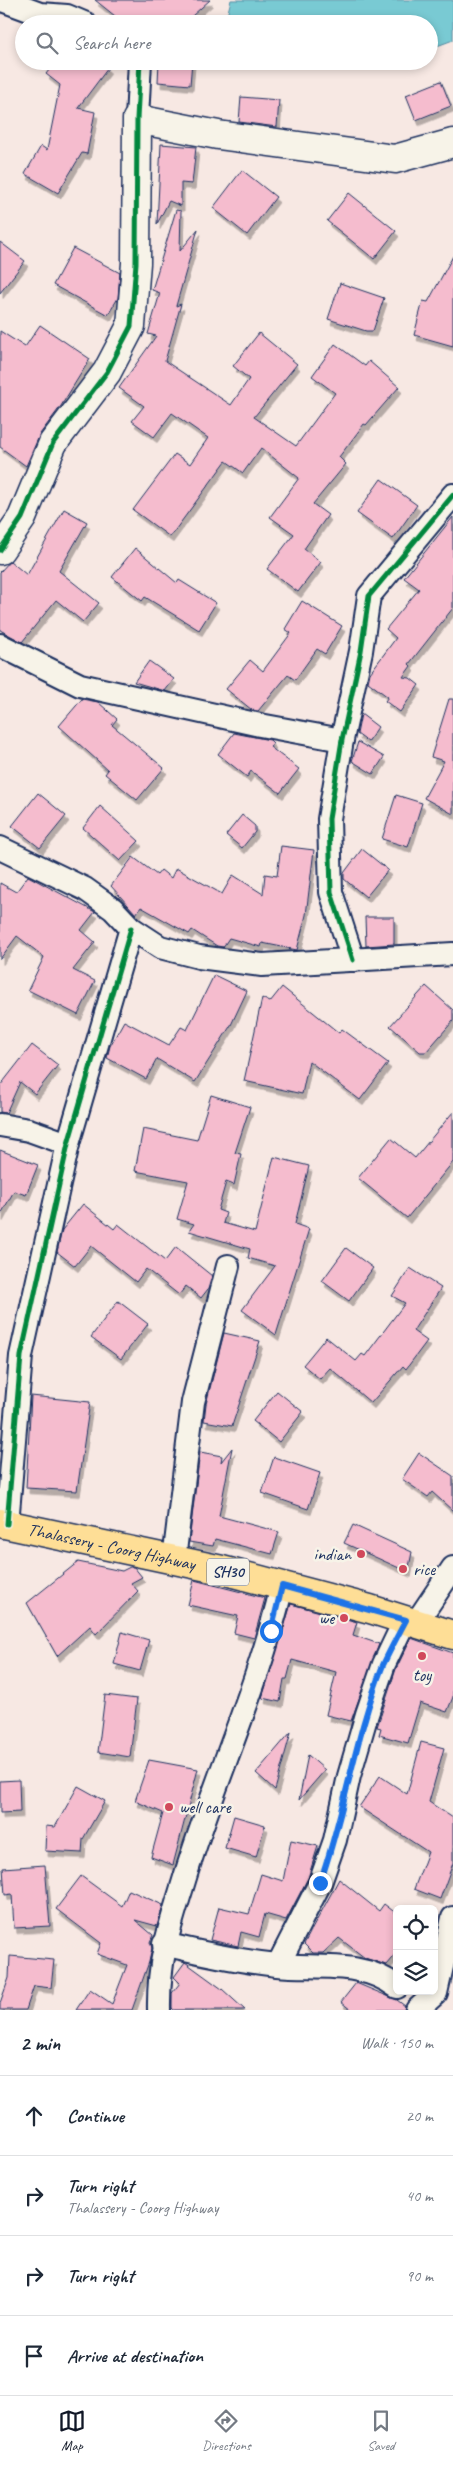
<!DOCTYPE html>
<html lang="en">
<head>
<meta charset="utf-8">
<style>
	body { margin:0; font-family:Caveat,sans-serif; background:#f2f2f3; color:#1f2937 }
	.controls { position:absolute; right:15px; bottom:15px; display:grid; overflow:hidden; border-radius:8px; box-shadow:0 2px 8px #0003 }
	.controls button { width:45px; height:45px; display:grid; place-items:center; padding:0; border:0; border-bottom:1px solid #e0e1e3; background:#fff; color:#1f2937; font:25px sans-serif }
	.stop { position:absolute; width:15px; height:15px; margin:-11px; border:4px solid #1a73e8; border-radius:50%; background:#fff }
	.stop.end { background:#1a73e8; border-color:#fff; box-shadow:0 1px 5px #0008 }
	.list { margin:0; padding:0; list-style:none }
	h2 { display:flex; justify-content:space-between; align-items:center; height:65px; margin:0; padding:0 20px; font-size:21px }
	h2 small { font-size:16px; font-weight:400; color:#747a83 }
	.list li { display:grid; grid-template-columns:32px 1fr auto; gap:15px; align-items:center; box-sizing:border-box; height:80px; padding:0 20px; border-top:1px solid #e0e1e3 }
	.list b { display:block; font-size:19px; white-space:nowrap }
	.list p { margin:0; font-size:16px; white-space:nowrap; color:#747a83 }
	.list em { font-size:16px; font-style:normal; color:#747a83 }
	.icon { flex:none; width:28px; height:28px; fill:none; stroke:currentColor; stroke-width:2; stroke-linecap:round; stroke-linejoin:round }
	.map { position:relative; flex:none; width:453px; height:2010px; overflow:hidden }
	.search { position:absolute; background:#fff; box-shadow:0 2px 8px #0003; left:15px; right:15px; top:15px; height:55px; display:flex; align-items:center; gap:12px; box-sizing:border-box; padding:0 18px; border-radius:28px; color:#747a83; font-size:19px }
	.sheet { height:385px; background:#fff }
	nav { display:flex; justify-content:space-around; align-items:center; box-sizing:border-box; height:70px; border-top:1px solid #e0e1e3; background:#fff; font-size:14px; color:#747a83 }
	nav a { display:grid; justify-items:center; gap:2px }
	nav .on { color:#111827 }
	.map>svg:first-child { display:block }
</style>
</head>
<body>
<div class="map">
<svg width="453" height="2010" viewBox="0 0 453 2010">
	<defs>
		<filter id="shadow"><feDropShadow dx="3" dy="5.5" stdDeviation="0" flood-color="#0004"/></filter>
	</defs>
	<rect width="100%" height="100%" fill="#f7e8e3"/>
	<filter id="ink" filterUnits="userSpaceOnUse"><feTurbulence type="fractalNoise" baseFrequency=".02" numOctaves="2"/><feDisplacementMap in="SourceGraphic" scale="10" xChannelSelector="R" yChannelSelector="G"/><feConvolveMatrix kernelMatrix="1 2 1 2 8 2 1 2 1" color-interpolation-filters="sRGB"/></filter>
	<g filter="url(#ink)">
		<g fill="#79cad3" stroke="#538ca4">
			<polygon points="231,0 453,0 453,40 429,49 429,24 225,24"/>
			<polygon points="350,61 400,61 383,68"/>
		</g>
		<g fill="#f5bcce" stroke="#1b2f5e" filter="url(#shadow)">
			<polygon points="95,0 210,0 183,24 125,24"/>
			<polygon points="56,61 99,61 108,68 78,108 95,112 87,154 82,153 58,193 25,174 41,146 47,150 60,85 46,74"/>
			<polygon points="159,61 192,61 190,85 158,82"/>
			<polygon points="441,81 451,106 416,120 406,95"/>
			<polygon points="241,97 279,100 277,127 239,122"/>
			<polygon points="161,144 196,147 192,184 181,183 181,206 169,201 157,224"/>
			<polygon points="242,170 276,197 247,235 213,208"/>
			<polygon points="349,193 396,231 374,259 327,221"/>
			<polygon points="176,210 181,211 180,251 198,229 176,306 181,304 165,361 231,405 249,379 233,366 259,333 297,364 254,417 296,446 335,393 312,376 335,344 365,366 369,361 399,387 366,425 364,424 339,457 346,464 313,504 328,515 304,549 321,562 298,592 267,569 294,534 270,517 299,478 261,448 243,473 226,461 170,537 133,510 175,454 190,464 208,438 172,413 154,437 132,421 144,406 119,388 156,336 148,334 160,293 152,290"/>
			<polygon points="0,242 25,261 0,293"/>
			<polygon points="73,248 120,273 118,298 108,315 53,285"/>
			<polygon points="453,256 453,346 414,335 423,301 428,302"/>
			<polygon points="340,283 384,298 373,331 366,331 328,319"/>
			<polygon points="40,325 90,359 61,406 40,434 26,466 0,447 0,331 25,347"/>
			<polygon points="381,479 417,505 393,539 357,513"/>
			<polygon points="64,509 87,522 59,571 99,603 83,622 56,600 22,642 0,630 0,572 10,561 27,575"/>
			<polygon points="453,517 453,608 409,664 411,666 403,677 410,678 419,685 400,712 385,701 388,697 368,682 370,673 396,638 386,629 419,589 404,578"/>
			<polygon points="135,548 177,583 179,580 216,603 199,630 145,597 142,601 112,577"/>
			<polygon points="302,601 342,626 325,654 317,649 295,680 288,675 258,711 252,710 226,689 250,660 263,671 291,633 285,629"/>
			<polygon points="149,661 174,679 165,691 134,682"/>
			<polygon points="82,699 98,702 117,719 112,725 164,768 137,800 105,774 108,770 59,726"/>
			<polygon points="449,699 453,699 453,814 424,798 444,761 431,757"/>
			<polygon points="361,714 378,727 368,742 357,734"/>
			<polygon points="234,733 270,740 273,743 270,747 299,769 280,793 251,771 247,777 218,754"/>
			<polygon points="358,742 384,757 373,774 352,761"/>
			<polygon points="38,793 66,816 40,848 12,826"/>
			<polygon points="396,795 422,803 408,847 382,839"/>
			<polygon points="100,806 139,841 120,861 83,828"/>
			<polygon points="242,815 255,826 255,832 242,848 226,835"/>
			<polygon points="281,846 314,850 306,915 297,950 262,943 261,947 229,938 223,947 217,946 192,930 189,934 141,907 136,914 111,886 133,857 157,875 161,870 171,878 176,868 222,894 233,875 263,894 265,874 277,876"/>
			<polygon points="362,849 388,870 366,897 344,879 344,873"/>
			<polygon points="28,876 95,912 81,930 95,942 73,970 95,981 78,1015 28,990 44,957 17,936 0,959 0,883 16,892"/>
			<polygon points="365,917 394,917 394,944 366,946"/>
			<polygon points="214,975 247,991 231,1025 195,1082 157,1059 146,1079 107,1058 110,1046 124,1021 169,1045 181,1027 187,1030"/>
			<polygon points="426,986 453,1010 453,1021 426,1052 420,1052 390,1026"/>
			<polygon points="282,987 339,1033 342,1029 388,1063 360,1100 309,1061 302,1094 244,1081 262,998 270,1002"/>
			<polygon points="32,1045 58,1065 35,1094 20,1082 6,1113 0,1112 0,1086"/>
			<polygon points="211,1095 250,1107 235,1153 241,1154 234,1185 226,1182 218,1210 226,1213 223,1223 255,1232 274,1157 309,1166 295,1224 309,1229 276,1335 242,1310 275,1266 248,1258 250,1249 189,1231 194,1224 177,1219 188,1181 135,1171 143,1129 197,1140"/>
			<polygon points="453,1112 453,1162 407,1218 358,1178 391,1138 415,1158"/>
			<polygon points="0,1150 38,1165 26,1195 14,1191 0,1216"/>
			<polygon points="83,1204 114,1229 118,1224 165,1261 176,1247 212,1276 208,1289 201,1298 186,1286 179,1295 146,1269 136,1282 91,1246 75,1266 57,1252 62,1230"/>
			<polygon points="346,1248 373,1268 349,1301 322,1281"/>
			<polygon points="410,1268 441,1288 413,1331 427,1341 406,1369 403,1366 371,1403 330,1368 320,1379 303,1365 326,1337 356,1361 362,1354 365,1356 405,1303 392,1296"/>
			<polygon points="118,1301 148,1324 121,1359 91,1337"/>
			<polygon points="224,1333 260,1341 232,1426 204,1421 206,1404"/>
			<polygon points="277,1391 303,1412 279,1442 253,1421"/>
			<polygon points="31,1396 90,1402 77,1491 26,1488"/>
			<polygon points="232,1448 219,1516 279,1532 272,1554 215,1539 213,1546 189,1542 200,1452 222,1456 221,1462"/>
			<polygon points="419,1453 453,1476 453,1511 432,1492 428,1497 402,1479"/>
			<polygon points="274,1457 320,1473 308,1509 262,1493"/>
			<polygon points="353,1525 412,1552 408,1572 344,1543"/>
			<polygon points="78,1562 122,1571 130,1567 134,1567 142,1577 131,1583 138,1591 96,1634 90,1626 57,1656 27,1603"/>
			<polygon points="194,1580 265,1598 254,1638 234,1633 238,1616 188,1605"/>
			<polygon points="291,1604 357,1622 353,1635 379,1644 351,1721 326,1715 336,1672 292,1660 287,1679 284,1679 280,1702 262,1698"/>
			<polygon points="122,1632 149,1640 140,1671 114,1664"/>
			<polygon points="411,1638 453,1653 453,1697 447,1712 420,1703 408,1743 379,1735 381,1728 377,1727 396,1669"/>
			<polygon points="105,1695 137,1699 130,1757 98,1752"/>
			<polygon points="291,1732 275,1790 256,1773"/>
			<polygon points="421,1742 444,1748 429,1802 453,1818 453,1863 440,1899 414,1889 428,1852 359,1807 380,1776 407,1794"/>
			<polygon points="308,1755 325,1770 299,1800"/>
			<polygon points="149,1760 198,1769 173,1865 151,1857 163,1813 135,1801"/>
			<polygon points="19,1780 20,1812 0,1813 0,1781"/>
			<polygon points="78,1786 105,1801 83,1839 82,1853 45,1851 46,1826 55,1827"/>
			<polygon points="234,1816 265,1825 256,1857 225,1848"/>
			<polygon points="291,1840 318,1846 308,1878 286,1920 265,1914 259,1937 241,1932 238,1946 210,1940 219,1907 249,1914 261,1874 283,1881"/>
			<polygon points="45,1865 50,1926 14,1928 12,1894 5,1895 3,1868"/>
			<polygon points="81,1876 122,1906 129,1890 163,1905 157,1926 135,1920 153,1935 150,1942 152,1948 149,1962 132,2010 76,2010 90,1989 112,2004 127,1965 97,1954 101,1943 56,1909"/>
			<polygon points="339,1879 379,1911 384,1904 397,1914 397,1952 386,1965 365,1958 339,1938 323,1953 313,1953 304,1944"/>
			<polygon points="10,1956 54,1960 51,1988 34,1986 26,2010 0,2010 0,2003 9,1978"/>
			<polygon points="185,1962 222,1989 245,2010 174,2010 172,2008 172,1993 180,1983 174,1977"/>
			<polygon points="356,1983 397,2000 405,2006 404,2010 351,2010 341,2002"/>
		</g>
		<g fill="none" stroke-linecap="round" stroke-linejoin="round">
			<defs>
				<g id="minor">
					<polyline points="2,0 40,14 67,16 86,24"/>
					<polyline points="137,119 140,61"/>
					<polyline points="0,645 80,685 260,725 342,740"/>
					<polyline points="0,848 85,889 113,909 131,928 160,947 199,957 262,965 453,954"/>
					<polyline points="353,960 331,892 329,819 342,740 361,651 369,596 453,495"/>
					<polyline points="0,1125 29,1130 68,1144"/>
					<polyline points="7,1524 21,1356 68,1144 131,928"/>
					<polyline points="174,1560 193,1402 228,1266"/>
					<polyline points="416,1623 453,1568"/>
					<path d="M164,1944C201,1953 239,1961 277,1965C316,1969 363,1960 397,1987"/>
					<polyline points="278,1965 320,1883 335,1840 349,1776 367,1714 384,1664 405,1620"/>
					<path d="M159,2010C158,1956 171,1924 186,1874C216,1777 259,1685 282,1586"/>
					<polyline points="417,2010 436,1993 453,1918"/>
				</g>
				<polyline id="tertiary" points="0,550 22,518 53,443 107,372 131,326 136,263 137,119 218,135 395,159 453,143"/>
				<g id="primary">
					<path id="s1" d="M0,1523L222,1570L370,1609L453,1635"/>
				</g>
			</defs>
			<use href="#minor" stroke="#1b2f5e" stroke-width="26"/>
			<use href="#tertiary" stroke="#1b2f5e" stroke-width="31"/>
			<use href="#primary" stroke="#1b2f5e" stroke-width="31"/>
			<use href="#minor" stroke="#f7f3e8" stroke-width="22"/>
			<use href="#tertiary" stroke="#f7f3e8" stroke-width="28"/>
			<use href="#primary" stroke="#fede96" stroke-width="28"/>
			<defs>
				<g id="cycleway">
					<polyline points="0,550 22,518 53,443 107,372 131,326 136,263 137,119 140,61"/>
					<polyline points="353,960 331,892 329,819 342,740 361,651 369,596 453,495"/>
					<polyline points="7,1524 21,1356 68,1144 131,928"/>
				</g>
			</defs>
			<use href="#cycleway" stroke="#f7f3e8" stroke-width="8"/>
			<use href="#cycleway" stroke="#00873e" stroke-width="5"/>
		</g>
	</g>
	<g fill="none" stroke-linecap="round" stroke-linejoin="round" filter="url(#ink)">
		<path stroke="#1a73e8" stroke-width="6" d="M271,1631L282,1586L406,1620C398,1635 390,1650 383,1665C355,1736 345,1812 320,1883"/>
	</g>
	<g fill="#d1495b" stroke="#f7f3e8" stroke-width="2">
		<circle cx="361" cy="1554" r="5"/>
		<circle cx="403" cy="1569" r="5"/>
		<circle cx="344" cy="1618" r="5"/>
		<circle cx="422" cy="1656" r="5"/>
		<circle cx="169" cy="1807" r="5"/>
	</g>
	<g text-anchor="middle" dominant-baseline="central" stroke-width="5" stroke-linejoin="round" paint-order="stroke">
		<rect fill="#f7f3e8" stroke="#5d6a87" stroke-width="1" x="207" y="1558.5" width="42" height="27" rx="4"/>
		<g font-size="16" font-weight="bold" fill="#1b2f5e">
			<text x="228" y="1572">SH30</text>
		</g>
		<g font-size="18" fill="#1b2f5e" stroke="#f7f3e8">
			<text stroke="none"><textPath href="#s1" startOffset="114">Thalassery - Coorg Highway</textPath></text>
		</g>
		<g font-size="18" fill="#1b2f5e" stroke="#f7f3e8" text-anchor="end">
			<text x="351" y="1554">indian</text>
			<text x="413" y="1569" text-anchor="start">rice</text>
			<text x="334" y="1618">we</text>
			<text x="422" y="1675" text-anchor="middle">toy</text>
			<text x="179" y="1807" text-anchor="start">well care</text>
		</g>
	</g>
</svg>
<div class="controls">
<button><svg class="icon" aria-label="locate" viewBox="0 0 24 24"><circle cx="12" cy="12" r="6"/><path d="M12 2v4M12 18v4M2 12h4M18 12h4"/></svg></button>
<button><svg class="icon" aria-label="layers" viewBox="0 0 24 24"><path d="M12 4l9 5-9 5-9-5zM3 14l9 5 9-5"/></svg></button>
</div>
<div class="stop" style="left:271px;top:1631px"></div>
<div class="stop end" style="left:320px;top:1883px"></div>
<div class="search"><svg class="icon" aria-label="search" viewBox="0 0 24 24"><circle cx="10" cy="10" r="6"/><path d="M15 15l6 6"/></svg>Search here</div>
</div>
<section class="sheet">
<h2>2 min<small>Walk · 150 m</small></h2>
<ul class="list">
<li><svg class="icon" aria-label="ahead" viewBox="0 0 24 24"><path d="M12 20V5M6 11l6-6 6 6"/></svg><div><b>Continue</b></div><em>20 m</em></li>
<li><svg class="icon" aria-label="right" viewBox="0 0 24 24"><path d="M7 20v-9h11M14 6l5 5-5 5"/></svg><div><b>Turn right</b><p>Thalassery - Coorg Highway</p></div><em>40 m</em></li>
<li><svg class="icon" aria-label="right" viewBox="0 0 24 24"><path d="M7 20v-9h11M14 6l5 5-5 5"/></svg><div><b>Turn right</b></div><em>90 m</em></li>
<li><svg class="icon" aria-label="arrive" viewBox="0 0 24 24"><path d="M6 21V4h12l-3 4 3 4H6"/></svg><div><b>Arrive at destination</b></div></li>
</ul>
</section>
<nav>
<a class="on"><svg class="icon" aria-label="map" viewBox="0 0 24 24"><path d="M3 6l6-2 6 2 6-2v14l-6 2-6-2-6 2zM9 4v14M15 6v14"/></svg>Map</a>
<a><svg class="icon" aria-label="directions" viewBox="0 0 24 24"><path d="M12 3l9 9-9 9-9-9zM9 14v-3h6M13 9l2 2-2 2"/></svg>Directions</a>
<a><svg class="icon" aria-label="saved" viewBox="0 0 24 24"><path d="M7 4h10v16l-5-4-5 4z"/></svg>Saved</a>
</nav>
</body>
</html>
